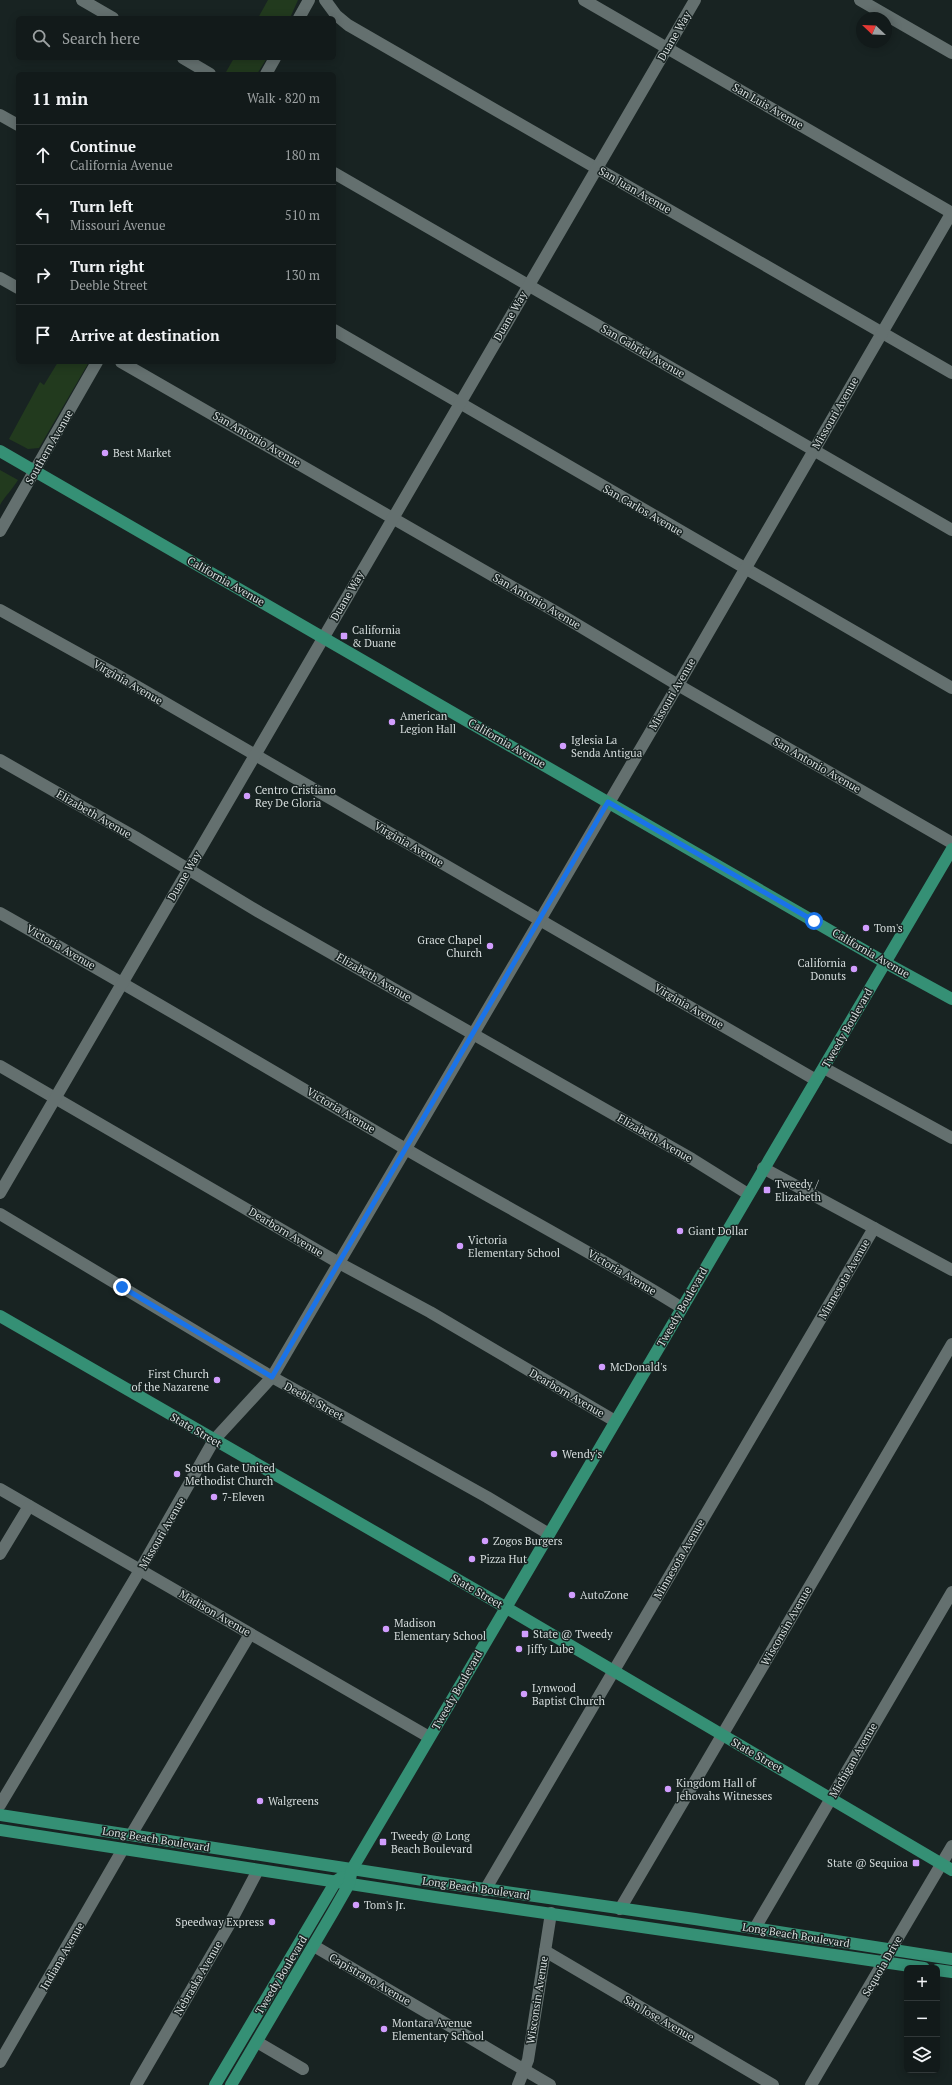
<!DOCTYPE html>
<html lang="en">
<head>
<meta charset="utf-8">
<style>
	body { margin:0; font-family:"PT Serif",serif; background:#1b2323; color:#f1f3f6 }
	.controls { position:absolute; right:12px; bottom:12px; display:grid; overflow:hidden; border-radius:6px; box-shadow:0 2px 10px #0003 }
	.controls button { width:36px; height:36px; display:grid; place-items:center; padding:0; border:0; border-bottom:1px solid #313839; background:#121a1a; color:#f1f3f6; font:20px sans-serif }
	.compass { position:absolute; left:856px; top:12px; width:36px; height:36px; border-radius:50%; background:#121a1a; box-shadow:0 2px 10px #0003; rotate:293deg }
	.stop { position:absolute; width:12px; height:12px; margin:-9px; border:3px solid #1a73e8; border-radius:50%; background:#fff }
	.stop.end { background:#1a73e8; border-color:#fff; box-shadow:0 1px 4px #0008 }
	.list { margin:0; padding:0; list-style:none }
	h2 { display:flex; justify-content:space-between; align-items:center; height:52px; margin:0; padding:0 16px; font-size:17px }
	h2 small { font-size:13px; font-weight:400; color:#9ca1a2 }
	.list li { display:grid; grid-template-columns:26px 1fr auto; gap:12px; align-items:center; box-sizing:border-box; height:60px; padding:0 16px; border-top:1px solid #313839 }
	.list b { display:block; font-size:15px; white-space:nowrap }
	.list p { margin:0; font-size:13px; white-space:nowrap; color:#9ca1a2 }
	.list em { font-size:13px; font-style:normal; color:#9ca1a2 }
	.icon { flex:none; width:22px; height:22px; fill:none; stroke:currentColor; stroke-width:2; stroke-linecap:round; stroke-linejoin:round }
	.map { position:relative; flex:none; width:952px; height:2085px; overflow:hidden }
	.search { position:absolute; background:#121a1a; box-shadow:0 2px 10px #0003; left:16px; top:16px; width:320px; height:44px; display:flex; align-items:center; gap:10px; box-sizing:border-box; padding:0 14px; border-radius:6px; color:#9ca1a2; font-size:15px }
	.panel { position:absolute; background:#121a1a; box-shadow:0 2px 10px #0003; left:16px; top:72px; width:320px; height:292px; border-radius:6px }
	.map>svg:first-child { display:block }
</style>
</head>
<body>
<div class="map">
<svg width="952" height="2085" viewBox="0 0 952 2085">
	<rect width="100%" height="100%" fill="#182322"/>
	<g fill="#223a1e">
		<polygon points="268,0 298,0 290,18 258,18"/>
		<polygon points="234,58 267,58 257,74 230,74 226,72"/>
		<polygon points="58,362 89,362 39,448 28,449 9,439 40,382 44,385"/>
		<path d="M0,470L18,480C12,490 5,496 0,505Z"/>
	</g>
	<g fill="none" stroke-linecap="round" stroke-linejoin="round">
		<g stroke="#64706f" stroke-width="12">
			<polyline points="82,0 113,18"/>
			<polyline points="325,0 336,15 348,25 952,373"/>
			<polyline points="584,0 952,213"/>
			<polyline points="860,0 952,53"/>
			<polyline points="299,18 309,0"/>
			<polyline points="183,58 210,74"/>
			<polyline points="266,74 275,58"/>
			<polyline points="0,115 18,125"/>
			<polyline points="334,173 952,530"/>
			<polyline points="0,278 18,288"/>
			<polyline points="334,330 952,688"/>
			<polyline points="121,362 556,612 678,685 952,843"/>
			<polyline points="0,531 97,362"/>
			<polyline points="0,610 119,676 816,1080"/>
			<polyline points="0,760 135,837 259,912 692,1159 748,1194"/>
			<path d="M0,913C136,990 269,1069 404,1148C496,1202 591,1251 682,1308"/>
			<polyline points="0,1066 339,1263 430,1312 615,1421"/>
			<polyline points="824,1068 952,1138"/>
			<polyline points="763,1168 952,1270"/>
			<polyline points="0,1193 695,0"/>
			<polyline points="0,1214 272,1377 487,1497 549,1534"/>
			<polyline points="0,1489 429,1737"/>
			<polyline points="0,1554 29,1506"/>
			<polyline points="0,1805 140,1570 214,1440 272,1377 678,685 952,212"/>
			<polyline points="131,1835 250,1634"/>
			<polyline points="485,1890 874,1228"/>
			<polyline points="620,1909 952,1344"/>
			<polyline points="755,1928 952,1592"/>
			<polyline points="314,1946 550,2085"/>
			<polyline points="545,1951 773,2085"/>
			<polyline points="257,2042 303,2069"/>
			<polyline points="0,2062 123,1849"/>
			<polyline points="136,2085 229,1925 258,1870"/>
			<polyline points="518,2085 528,2060 551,1913"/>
			<polyline points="811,2085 952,1846"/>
		</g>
		<g stroke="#359075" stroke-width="12">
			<polyline points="0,451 886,963 952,999"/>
			<polyline points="0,1316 505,1607 952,1870"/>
			<polyline points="0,1815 436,1882 695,1919 952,1959"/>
			<polyline points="0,1830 435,1897 924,1968"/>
			<polyline points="937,1970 952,1972"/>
			<polyline points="215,2085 336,1881 342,1877"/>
			<polyline points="231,2085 333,1912 349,1884 352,1869 417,1759 952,849"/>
		</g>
	</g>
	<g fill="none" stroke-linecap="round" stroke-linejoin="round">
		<polyline stroke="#1a73e8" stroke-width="5" points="122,1287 272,1377 608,802 814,921"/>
	</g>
	<g fill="#d19dfe" stroke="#182322" stroke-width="1.5">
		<circle cx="105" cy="453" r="4"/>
		<rect x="340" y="632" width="8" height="8" rx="2"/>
		<circle cx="392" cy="722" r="4"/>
		<circle cx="563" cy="746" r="4"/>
		<circle cx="247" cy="796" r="4"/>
		<circle cx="866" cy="928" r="4"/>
		<circle cx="490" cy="946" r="4"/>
		<circle cx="854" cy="969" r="4"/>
		<rect x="763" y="1186" width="8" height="8" rx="2"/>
		<circle cx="680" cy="1231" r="4"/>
		<circle cx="460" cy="1246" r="4"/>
		<circle cx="602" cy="1367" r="4"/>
		<circle cx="217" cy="1380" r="4"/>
		<circle cx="554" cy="1454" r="4"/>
		<circle cx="177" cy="1474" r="4"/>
		<circle cx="214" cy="1497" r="4"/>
		<circle cx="485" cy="1541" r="4"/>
		<circle cx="472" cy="1559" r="4"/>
		<circle cx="572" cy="1595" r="4"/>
		<circle cx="386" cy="1629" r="4"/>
		<rect x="521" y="1630" width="8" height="8" rx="2"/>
		<circle cx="519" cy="1649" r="4"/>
		<circle cx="524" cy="1694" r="4"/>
		<circle cx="668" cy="1789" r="4"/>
		<circle cx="260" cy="1801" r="4"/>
		<rect x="379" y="1838" width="8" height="8" rx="2"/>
		<rect x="912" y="1859" width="8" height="8" rx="2"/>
		<circle cx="356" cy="1905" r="4"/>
		<circle cx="272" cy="1922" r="4"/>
		<circle cx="384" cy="2029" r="4"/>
	</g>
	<g text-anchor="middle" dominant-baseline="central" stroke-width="3" stroke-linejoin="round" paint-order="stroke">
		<g font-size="11" fill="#d6dddd" stroke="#182322">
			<text transform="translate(674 36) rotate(-60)">Duane Way</text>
			<text transform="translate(768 106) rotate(30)">San Luis Avenue</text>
			<text transform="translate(635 190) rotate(30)">San Juan Avenue</text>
			<text transform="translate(510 316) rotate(-60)">Duane Way</text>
			<text transform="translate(643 351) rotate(30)">San Gabriel Avenue</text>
			<text transform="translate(835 413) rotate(-60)">Missouri Avenue</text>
			<text transform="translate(257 439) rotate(30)">San Antonio Avenue</text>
			<text transform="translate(49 447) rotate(-60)">Southern Avenue</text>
			<text transform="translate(643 510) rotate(30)">San Carlos Avenue</text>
			<text transform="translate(226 581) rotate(30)">California Avenue</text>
			<text transform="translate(347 596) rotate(-60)">Duane Way</text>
			<text transform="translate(537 601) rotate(30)">San Antonio Avenue</text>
			<text transform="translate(128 682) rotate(30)">Virginia Avenue</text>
			<text transform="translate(672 694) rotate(-60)">Missouri Avenue</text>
			<text transform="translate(507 743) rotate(30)">California Avenue</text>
			<text transform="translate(817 765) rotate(30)">San Antonio Avenue</text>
			<text transform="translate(94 814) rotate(30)">Elizabeth Avenue</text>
			<text transform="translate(409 844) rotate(30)">Virginia Avenue</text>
			<text transform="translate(184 876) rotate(-60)">Duane Way</text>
			<text transform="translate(61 947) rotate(30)">Victoria Avenue</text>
			<text transform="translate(871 953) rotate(30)">California Avenue</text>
			<text transform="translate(374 977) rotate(30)">Elizabeth Avenue</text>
			<text transform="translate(689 1006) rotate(30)">Virginia Avenue</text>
			<text transform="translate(847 1028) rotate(-60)">Tweedy Boulevard</text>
			<text transform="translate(341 1110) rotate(31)">Victoria Avenue</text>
			<text transform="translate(655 1138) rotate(30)">Elizabeth Avenue</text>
			<text transform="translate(286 1232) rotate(31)">Dearborn Avenue</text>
			<text transform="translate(622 1272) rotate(31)">Victoria Avenue</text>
			<text transform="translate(844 1279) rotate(-60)">Minnesota Avenue</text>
			<text transform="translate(682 1307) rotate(-60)">Tweedy Boulevard</text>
			<text transform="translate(567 1393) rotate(30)">Dearborn Avenue</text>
			<text transform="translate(314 1401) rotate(29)">Deeble Street</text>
			<text transform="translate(196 1430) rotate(30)">State Street</text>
			<text transform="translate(162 1533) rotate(-60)">Missouri Avenue</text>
			<text transform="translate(679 1559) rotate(-60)">Minnesota Avenue</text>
			<text transform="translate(477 1591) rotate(30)">State Street</text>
			<text transform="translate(215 1613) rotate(30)">Madison Avenue</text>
			<text transform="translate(786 1626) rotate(-60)">Wisconsin Avenue</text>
			<text transform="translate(457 1690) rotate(-60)">Tweedy Boulevard</text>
			<text transform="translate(757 1755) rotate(30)">State Street</text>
			<text transform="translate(853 1760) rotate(-60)">Michigan Avenue</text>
			<text transform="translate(156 1839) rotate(9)">Long Beach Boulevard</text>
			<text transform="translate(476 1888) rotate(8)">Long Beach Boulevard</text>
			<text transform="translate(796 1935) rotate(9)">Long Beach Boulevard</text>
			<text transform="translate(62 1956) rotate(-60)">Indiana Avenue</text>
			<text transform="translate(882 1966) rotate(-60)">Sequoia Drive</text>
			<text transform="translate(281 1975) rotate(-59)">Tweedy Boulevard</text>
			<text transform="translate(198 1978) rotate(-60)">Nebraska Avenue</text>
			<text transform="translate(370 1979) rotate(30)">Capistrano Avenue</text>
			<text transform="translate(537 2000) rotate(-81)">Wisconsin Avenue</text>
			<text transform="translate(659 2018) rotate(30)">San Jose Avenue</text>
		</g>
		<g font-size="11" fill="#d6dddd" stroke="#182322" text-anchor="start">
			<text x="113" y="453">Best Market</text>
			<text x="352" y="630">California<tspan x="352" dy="13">&amp; Duane</tspan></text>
			<text x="400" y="716">American<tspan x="400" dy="13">Legion Hall</tspan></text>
			<text x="571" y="740">Iglesia La<tspan x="571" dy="13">Senda Antigua</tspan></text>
			<text x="255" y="790">Centro Cristiano<tspan x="255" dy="13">Rey De Gloria</tspan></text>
			<text x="874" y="928">Tom's</text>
			<text x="482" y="940" text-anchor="end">Grace Chapel<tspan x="482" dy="13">Church</tspan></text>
			<text x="846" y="963" text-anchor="end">California<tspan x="846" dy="13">Donuts</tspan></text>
			<text x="775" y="1184">Tweedy /<tspan x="775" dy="13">Elizabeth</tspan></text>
			<text x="688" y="1231">Giant Dollar</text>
			<text x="468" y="1240">Victoria<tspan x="468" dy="13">Elementary School</tspan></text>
			<text x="610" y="1367">McDonald's</text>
			<text x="209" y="1374" text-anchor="end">First Church<tspan x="209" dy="13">of the Nazarene</tspan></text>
			<text x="562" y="1454">Wendy's</text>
			<text x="185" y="1468">South Gate United<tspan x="185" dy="13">Methodist Church</tspan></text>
			<text x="222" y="1497">7-Eleven</text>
			<text x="493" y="1541">Zogos Burgers</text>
			<text x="480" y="1559">Pizza Hut</text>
			<text x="580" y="1595">AutoZone</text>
			<text x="394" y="1623">Madison<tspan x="394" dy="13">Elementary School</tspan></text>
			<text x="533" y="1634">State @ Tweedy</text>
			<text x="527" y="1649">Jiffy Lube</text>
			<text x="532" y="1688">Lynwood<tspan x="532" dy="13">Baptist Church</tspan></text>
			<text x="676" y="1783">Kingdom Hall of<tspan x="676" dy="13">Jehovahs Witnesses</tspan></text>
			<text x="268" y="1801">Walgreens</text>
			<text x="391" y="1836">Tweedy @ Long<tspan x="391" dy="13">Beach Boulevard</tspan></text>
			<text x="908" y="1863" text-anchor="end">State @ Sequioa</text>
			<text x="364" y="1905">Tom's Jr.</text>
			<text x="264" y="1922" text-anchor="end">Speedway Express</text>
			<text x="392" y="2023">Montara Avenue<tspan x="392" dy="13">Elementary School</tspan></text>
		</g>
	</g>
</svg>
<div class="controls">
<button>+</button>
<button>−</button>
<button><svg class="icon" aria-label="layers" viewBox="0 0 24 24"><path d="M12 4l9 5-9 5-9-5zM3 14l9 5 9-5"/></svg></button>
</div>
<svg class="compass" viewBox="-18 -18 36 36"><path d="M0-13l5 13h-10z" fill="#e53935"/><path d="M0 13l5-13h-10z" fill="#9ca1a2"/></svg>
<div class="stop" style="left:814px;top:921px"></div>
<div class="stop end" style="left:122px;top:1287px"></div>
<div class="search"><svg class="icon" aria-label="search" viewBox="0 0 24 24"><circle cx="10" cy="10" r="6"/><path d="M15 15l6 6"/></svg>Search here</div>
<section class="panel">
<h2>11 min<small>Walk · 820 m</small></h2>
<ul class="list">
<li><svg class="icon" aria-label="ahead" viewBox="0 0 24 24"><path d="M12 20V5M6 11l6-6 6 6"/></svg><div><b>Continue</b><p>California Avenue</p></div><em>180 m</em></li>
<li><svg class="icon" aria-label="left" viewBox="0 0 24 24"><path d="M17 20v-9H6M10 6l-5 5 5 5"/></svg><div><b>Turn left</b><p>Missouri Avenue</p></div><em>510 m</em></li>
<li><svg class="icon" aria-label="right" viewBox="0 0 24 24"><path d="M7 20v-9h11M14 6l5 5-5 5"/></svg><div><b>Turn right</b><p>Deeble Street</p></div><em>130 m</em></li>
<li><svg class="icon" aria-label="arrive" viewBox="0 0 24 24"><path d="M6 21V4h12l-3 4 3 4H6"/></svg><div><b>Arrive at destination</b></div></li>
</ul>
</section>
</div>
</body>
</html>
